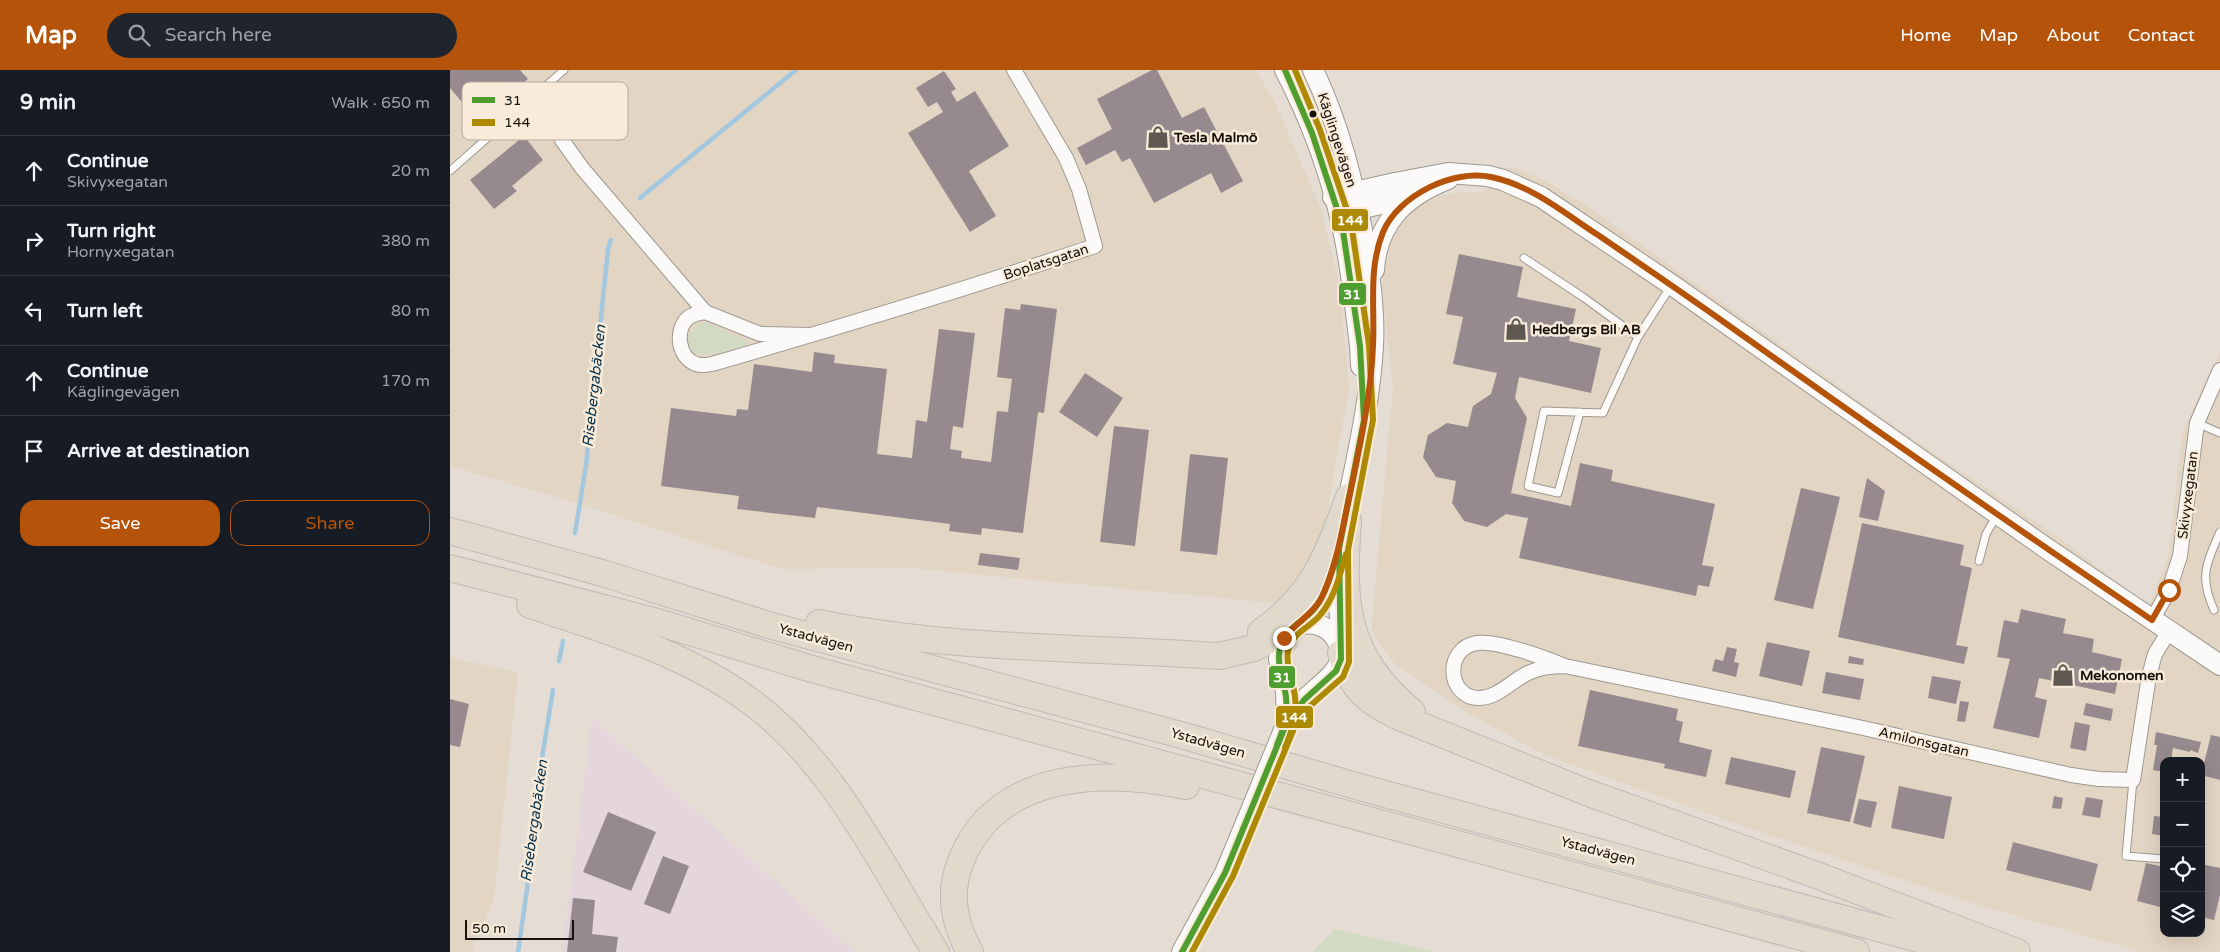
<!DOCTYPE html>
<html lang="en">
<head>
<meta charset="utf-8">
<style>
	body { margin:0; font-family:"Varela Round",sans-serif; background:#20242c; color:#f1f3f6 }
	.controls { position:absolute; right:15px; bottom:15px; display:grid; overflow:hidden; border-radius:10px; box-shadow:0 5px 20px #0002 }
	.controls button { width:45px; height:45px; display:grid; place-items:center; padding:0; border:0; border-bottom:1px solid #363941; background:#171b24; color:#f1f3f6; font:25px sans-serif }
	.scale { position:absolute; left:15px; bottom:12px; width:109px; box-sizing:border-box; padding-left:5px; border:2px solid #16110b; border-top:0; font-size:14px; line-height:18px; white-space:nowrap; color:#16110b; -webkit-text-stroke:4px #f9ebd9; paint-order:stroke }
	.stop { position:absolute; width:15px; height:15px; margin:-11px; border:4px solid #b45309; border-radius:50%; background:#fff }
	.stop.end { background:#b45309; border-color:#fff; box-shadow:0 1px 5px #0008 }
	.list { margin:0; padding:0; list-style:none }
	h2 { display:flex; justify-content:space-between; align-items:center; height:65px; margin:0; padding:0 20px; font-size:21px }
	h2 small { font-size:16px; font-weight:400; color:#9ea1a6 }
	.list li { display:grid; grid-template-columns:32px 1fr auto; gap:15px; align-items:center; box-sizing:border-box; height:70px; padding:0 20px; border-top:1px solid #363941 }
	.list b { display:block; font-size:19px; white-space:nowrap }
	.list p { margin:0; font-size:16px; white-space:nowrap; color:#9ea1a6 }
	.list em { font-size:16px; font-style:normal; color:#9ea1a6 }
	.actions { display:flex; gap:10px; padding:15px 20px }
	.actions a { flex:1; padding:11px 0; border:1px solid #b45309; border-radius:15px; text-align:center; font-size:18px; color:#b45309 }
	.actions .main { background:#b45309; color:#fff }
	.icon { flex:none; width:28px; height:28px; fill:none; stroke:currentColor; stroke-width:2; stroke-linecap:round; stroke-linejoin:round }
	.map { position:relative; flex:none; width:1770px; height:882px; overflow:hidden }
	header { display:flex; align-items:center; gap:30px; box-sizing:border-box; height:70px; padding:0 25px; background:#b45309; color:#fff }
	header strong { font-size:24px }
	nav { display:flex; gap:28px; margin-inline-start:auto; font-size:18px }
	.search { width:350px; height:45px; background:#20242c; display:flex; align-items:center; gap:12px; box-sizing:border-box; padding:0 18px; border-radius:28px; color:#9ea1a6; font-size:19px }
	main { display:flex }
	aside { flex:1; background:#171b24 }
	.map>svg:first-child { display:block }
</style>
</head>
<body>
<header>
<strong>Map</strong>
<div class="search"><svg class="icon" aria-label="search" viewBox="0 0 24 24"><circle cx="10" cy="10" r="6"/><path d="M15 15l6 6"/></svg>Search here</div>
<nav><a>Home</a><a>Map</a><a>About</a><a>Contact</a></nav>
</header>
<main>
<aside>
<h2>9 min<small>Walk · 650 m</small></h2>
<ul class="list">
<li><svg class="icon" aria-label="ahead" viewBox="0 0 24 24"><path d="M12 20V5M6 11l6-6 6 6"/></svg><div><b>Continue</b><p>Skivyxegatan</p></div><em>20 m</em></li>
<li><svg class="icon" aria-label="right" viewBox="0 0 24 24"><path d="M7 20v-9h11M14 6l5 5-5 5"/></svg><div><b>Turn right</b><p>Hornyxegatan</p></div><em>380 m</em></li>
<li><svg class="icon" aria-label="left" viewBox="0 0 24 24"><path d="M17 20v-9H6M10 6l-5 5 5 5"/></svg><div><b>Turn left</b></div><em>80 m</em></li>
<li><svg class="icon" aria-label="ahead" viewBox="0 0 24 24"><path d="M12 20V5M6 11l6-6 6 6"/></svg><div><b>Continue</b><p>Käglingevägen</p></div><em>170 m</em></li>
<li><svg class="icon" aria-label="arrive" viewBox="0 0 24 24"><path d="M6 21V4h12l-3 4 3 4H6"/></svg><div><b>Arrive at destination</b></div></li>
</ul>
<div class="actions"><a class="main">Save</a><a>Share</a></div>
</aside>
<div class="map">
<svg width="1770" height="882" viewBox="0 0 1770 882">
	<rect width="100%" height="100%" fill="#e5ddd3"/>
	<polygon fill="#e4d6da" points="142,648 405,882 112,882"/>
	<g fill="#e3d5c3" fill-rule="evenodd">
		<polygon points="0,0 805,0 823,28 871,139 890,217 899,318 873,466 836,534 462,498 332,499 120,431 0,396"/>
		<path d="M1059,96L1096,111L1140,138L1445,356L1624,478L1698,536L1718,488L1733,360L1770,282V882H1692L1535,837L1284,753L1095,685L1019,644L944,593L921,561L943,317L932,220L936,187L941,168L952,148L978,128L1014,122H1033ZM1714,691H1751V863H1714Z"/>
		<polygon points="0,587 68,603 44,828 21,882 0,882"/>
	</g>
	<g fill="#d2dac3">
		<path d="M255,252L298,272L296,277C283,279 265,286 252,284C230,281 236,259 255,252Z"/>
		<polygon points="884,859 973,879 984,882 863,882"/>
	</g>
	<g fill="none" stroke-linecap="round" stroke-linejoin="round">
		<g stroke="#a4c7e0" stroke-width="4.5">
			<polyline points="190,128 346,0"/>
			<polyline points="125,463 136,396 158,179 161,170"/>
			<polyline points="109,591 113,571"/>
			<polyline points="68,882 78,812 83,744 103,620"/>
		</g>
	</g>
	<g fill="#968a8e">
		<polygon points="0,0 70,0 78,9 28,51 0,18"/>
		<polygon points="702,0 707,0 732,48 754,37 793,111 771,123 761,103 704,133 680,88 672,92 665,80 636,95 627,78 662,59 647,29"/>
		<polygon points="494,1 506,19 501,22 507,32 525,21 559,76 519,101 546,146 520,162 458,63 493,42 487,32 478,37 466,18"/>
		<polygon points="74,66 93,90 62,116 67,121 44,139 20,110"/>
		<polygon points="1009,184 1073,197 1067,227 1126,239 1119,271 1151,278 1141,323 1069,307 1065,328 1077,348 1061,423 1121,436 1130,393 1163,400 1161,411 1265,434 1252,495 1264,497 1259,517 1248,515 1246,526 1069,488 1078,448 1056,444 1037,457 1014,451 1002,433 1006,411 986,407 973,387 978,365 997,353 1018,357 1023,336 1041,324 1047,303 1003,294 1013,247 996,244"/>
		<polygon points="571,234 607,239 594,343 588,342 573,463 532,458 531,465 499,461 500,454 367,437 365,448 287,439 289,426 211,416 221,338 286,346 287,339 298,340 304,294 362,302 364,282 385,285 384,293 437,299 427,384 462,388 466,350 477,352 489,259 525,263 513,358 503,356 500,379 512,381 511,388 541,392 547,341 558,342 562,309 547,307 555,238 570,240"/>
		<polygon points="635,303 673,328 647,367 609,342"/>
		<polygon points="664,356 699,360 685,476 650,472"/>
		<polygon points="740,384 778,388 767,485 730,481"/>
		<polygon points="1417,408 1435,421 1428,451 1409,447"/>
		<polygon points="1351,418 1390,427 1363,539 1324,530"/>
		<polygon points="1412,453 1514,475 1510,495 1522,498 1506,575 1518,577 1514,594 1388,567"/>
		<polygon points="530,483 570,488 568,500 528,495"/>
		<polygon points="1571,539 1616,549 1613,563 1644,569 1642,582 1672,589 1665,624 1589,608 1585,627 1597,630 1589,668 1543,658 1560,589 1547,587 1554,550 1568,553"/>
		<polygon points="1317,572 1360,581 1352,616 1309,606"/>
		<polygon points="1277,577 1287,579 1284,592 1289,593 1286,607 1262,601 1265,589 1273,591"/>
		<polygon points="1399,586 1414,589 1413,595 1398,593"/>
		<polygon points="1376,602 1414,609 1410,630 1372,623"/>
		<polygon points="1482,606 1511,611 1506,634 1478,628"/>
		<polygon points="1140,620 1228,639 1226,650 1233,652 1229,672 1262,680 1256,707 1214,698 1215,694 1128,676"/>
		<polygon points="0,629 19,634 10,677 0,675"/>
		<polygon points="1510,631 1519,632 1515,652 1507,651"/>
		<polygon points="1636,633 1663,639 1661,651 1633,645"/>
		<polygon points="1625,652 1640,655 1636,681 1620,678"/>
		<polygon points="1706,662 1751,672 1748,683 1740,680 1740,682 1723,678 1721,691 1714,691 1714,702 1703,700 1707,675 1704,675"/>
		<polygon points="1761,665 1770,667 1770,710 1751,705"/>
		<polygon points="1371,677 1415,686 1400,752 1357,743"/>
		<polygon points="1281,687 1346,701 1340,728 1275,714"/>
		<polygon points="1449,716 1502,727 1494,769 1441,758"/>
		<polygon points="1604,726 1613,728 1611,739 1602,738"/>
		<polygon points="1636,727 1653,730 1650,748 1632,745"/>
		<polygon points="1409,729 1427,732 1421,758 1403,753"/>
		<polygon points="158,742 206,762 181,821 133,802"/>
		<polygon points="1704,746 1714,747 1714,766 1702,764"/>
		<polygon points="1563,772 1648,794 1641,821 1556,800"/>
		<polygon points="213,786 239,796 220,844 194,834"/>
		<polygon points="1696,793 1714,797 1714,838 1687,831"/>
		<polygon points="1751,794 1770,798 1770,825 1764,850 1751,847"/>
		<polygon points="123,828 145,830 142,864 168,867 166,882 117,882"/>
	</g>
	<g fill="none" stroke-linecap="round" stroke-linejoin="round">
		<defs>
			<g id="lane">
				<polyline points="0,101 114,0"/>
				<polyline points="1074,188 1133,227 1188,267 1221,216"/>
				<polyline points="1130,342 1108,423 1078,416 1094,341 1153,343 1188,267"/>
				<polyline points="1747,353 1770,363"/>
				<polyline points="1529,491 1536,464 1547,445"/>
				<path d="M1764,540C1749,507 1756,494 1770,462"/>
				<polyline points="1683,710 1676,786 1714,789"/>
			</g>
			<g id="street">
				<polyline points="112,70 132,98 255,242"/>
				<path d="M361,265L310,264L255,242C249,243 244,244 239,247C224,259 228,288 246,294C251,296 257,295 262,294C390,257 518,218 645,176L629,119L616,88L564,0"/>
				<polyline points="1702,550 1719,520 1730,486 1747,353 1770,300"/>
				<path d="M1115,596C1102,596 1090,597 1078,603C1061,611 1047,629 1027,628C997,626 994,578 1027,573C1047,570 1095,588 1115,596L1413,658L1621,705L1649,709L1683,710L1699,606L1705,584L1719,561"/>
			</g>
			<g id="secondary">
				<path d="M835,0C860,48 880,102 892,155C901,194 905,236 910,276L911,296"/>
				<path d="M863,0C889,54 903,111 914,170C920,205 925,241 923,276C920,332 907,386 896,441"/>
				<polyline points="883,127 945,113 998,103 1038,106 1053,110 1091,127 1222,215 1596,478 1770,595"/>
				<polyline points="895,142 962,127"/>
				<path d="M924,200C927,152 955,126 998,109"/>
				<path d="M845,556C866,549 885,558 891,580"/>
				<polyline points="837,652 836,621 829,589 831,574 838,562 858,546 870,531 887,484"/>
				<path d="M836,655C846,628 884,612 890,591C895,574 890,553 889,536"/>
				<polyline points="732,882 775,803 795,755"/>
			</g>
			<g id="highway">
				<path d="M898,451C892,534 894,585 962,642"/>
				<polyline points="0,461 152,503 322,556 731,665 913,718 1516,882"/>
				<polyline points="0,498 204,551 362,599 1406,882"/>
				<path d="M80,535C156,560 235,583 300,631C385,694 431,795 486,882"/>
				<path d="M369,553C500,580 636,577 769,586L804,578L843,557"/>
				<path d="M811,562C864,526 877,485 899,427"/>
				<path d="M891,583C900,617 916,631 947,646L1136,722L1369,806L1567,882"/>
				<path d="M520,882C504,854 498,822 511,791C547,700 655,699 736,716"/>
			</g>
		</defs>
		<use href="#lane" stroke="#9e9891" stroke-width="9"/>
		<use href="#street" stroke="#9e9891" stroke-width="16"/>
		<use href="#secondary" stroke="#9e9891" stroke-width="22"/>
		<use href="#highway" stroke="#bebab5" stroke-width="28"/>
		<use href="#lane" stroke="#fbfaf8" stroke-width="7"/>
		<use href="#street" stroke="#fbfaf8" stroke-width="14"/>
		<use href="#secondary" stroke="#fbfaf8" stroke-width="20"/>
		<use href="#highway" stroke="#e0d9cc" stroke-width="26"/>
		<defs>
			<polyline id="secondary-bridge" points="795,755 836,655"/>
		</defs>
		<use href="#secondary-bridge" stroke="#9e9891" stroke-width="22" stroke-linecap="butt"/>
		<use href="#secondary-bridge" stroke="#fbfaf8" stroke-width="20"/>
		<defs>
			<g id="bus-1">
				<path d="M827,675C834,659 838,644 836,627C834,610 825,591 831,574C837,557 855,551 865,538C877,522 882,500 888,481"/>
				<polyline points="732,882 775,803 837,652 854,630 886,601 891,589 889,479 914,350 910,276 892,154 862,63 835,0"/>
			</g>
			<g id="bus-2">
				<path d="M835,678C842,661 847,645 845,626C843,611 834,592 839,577C844,562 862,556 871,544C885,527 890,504 896,484"/>
				<polyline points="742,882 783,806 845,656 860,636 893,607 899,592 898,480 923,350 919,275 901,152 870,60 845,0"/>
			</g>
		</defs>
		<use href="#bus-1" stroke="#f9ebd9" stroke-width="10"/>
		<use href="#bus-2" stroke="#f9ebd9" stroke-width="10"/>
		<use href="#bus-1" stroke="#509e2f" stroke-width="6"/>
		<use href="#bus-2" stroke="#ad8904" stroke-width="6"/>
	</g>
	<g fill="none" stroke-linecap="round" stroke-linejoin="round">
		<path stroke="#b45309" stroke-width="6" d="M834,568C845,553 862,545 871,529C887,496 892,459 900,424C910,375 921,326 923,276C925,237 918,199 933,162C949,125 1003,99 1041,107C1081,115 1114,143 1148,165C1189,193 1230,221 1271,250C1414,352 1557,452 1702,550L1719,520"/>
	</g>
	<defs>
		<symbol id="shop-bare" viewBox="-9 -9 18 18"><path d="M-5-2.5h2.3a2.7 3.5 0 0 1 5.4 0H5L5.5 6h-11ZM-1.5-2.5h3a1.5 2.3 0 0 0-3 0Z" fill="#5e5851" stroke="#f9ebd9" stroke-width="2.5" paint-order="stroke"/></symbol>
	</defs>
	<g fill-rule="evenodd">
		<use href="#shop-bare" x="692" y="51" width="32" height="32"/>
		<use href="#shop-bare" x="1050" y="243" width="32" height="32"/>
		<use href="#shop-bare" x="1597" y="589" width="32" height="32"/>
	</g>
	<circle fill="#16110b" stroke="#f9ebd9" stroke-width="2" cx="863" cy="44" r="4.5"/>
	<g text-anchor="middle" dominant-baseline="central" stroke-width="5" stroke-linejoin="round" paint-order="stroke">
		<g font-size="14" font-weight="bold" fill="#16110b" stroke="#f9ebd9" text-anchor="start">
			<text x="724" y="67">Tesla Malmö</text>
			<text x="1082" y="259">Hedbergs Bil AB</text>
			<text x="1630" y="605">Mekonomen</text>
		</g>
		<g font-size="14" fill="#16110b" stroke="#f9ebd9">
			<text transform="translate(887 70) rotate(72)">Käglingevägen</text>
			<text transform="translate(596 192) rotate(-18)">Boplatsgatan</text>
			<text transform="translate(1738 425) rotate(-83)">Skivyxegatan</text>
			<text transform="translate(366 568) rotate(15)">Ystadvägen</text>
			<text transform="translate(1474 672) rotate(13)">Amilonsgatan</text>
			<text transform="translate(758 673) rotate(16)">Ystadvägen</text>
			<text transform="translate(1148 781) rotate(15)">Ystadvägen</text>
		</g>
		<g font-size="15" font-style="italic" fill="#06324c" stroke="#f9ebd9">
			<text transform="translate(144 316) rotate(-84)">Risebergabäcken</text>
			<text transform="translate(84 751) rotate(-82)">Risebergabäcken</text>
		</g>
	</g>
	<rect x="12" y="12" width="166" height="58" rx="8" fill="#f9ebd9" stroke="#b5aa9b" stroke-width="1"/>
	<rect x="22" y="27" width="23" height="6" fill="#509e2f"/>
	<rect x="22" y="49" width="23" height="7" fill="#ad8904"/>
	<g font-size="14" fill="#16110b">
		<text x="54" y="35">31</text>
		<text x="54" y="57">144</text>
	</g>
	<g stroke="#f9ebd9" stroke-width="2">
		<rect x="881" y="138" width="38" height="24" rx="5" fill="#ad8904"/>
		<rect x="888" y="212" width="29" height="24" rx="5" fill="#509e2f"/>
		<rect x="818" y="595" width="28" height="24" rx="5" fill="#509e2f"/>
		<rect x="825" y="635" width="39" height="24" rx="5" fill="#ad8904"/>
	</g>
	<g font-size="14" text-anchor="middle" font-weight="bold" fill="#fff">
		<text x="900" y="155">144</text>
		<text x="902" y="229">31</text>
		<text x="832" y="612">31</text>
		<text x="844" y="652">144</text>
	</g>
</svg>
<div class="controls">
<button>+</button>
<button>−</button>
<button><svg class="icon" aria-label="locate" viewBox="0 0 24 24"><circle cx="12" cy="12" r="6"/><path d="M12 2v4M12 18v4M2 12h4M18 12h4"/></svg></button>
<button><svg class="icon" aria-label="layers" viewBox="0 0 24 24"><path d="M12 4l9 5-9 5-9-5zM3 14l9 5 9-5"/></svg></button>
</div>
<div class="scale">50 m</div>
<div class="stop" style="left:1719px;top:520px"></div>
<div class="stop end" style="left:834px;top:568px"></div>
</div>
</main>
</body>
</html>
